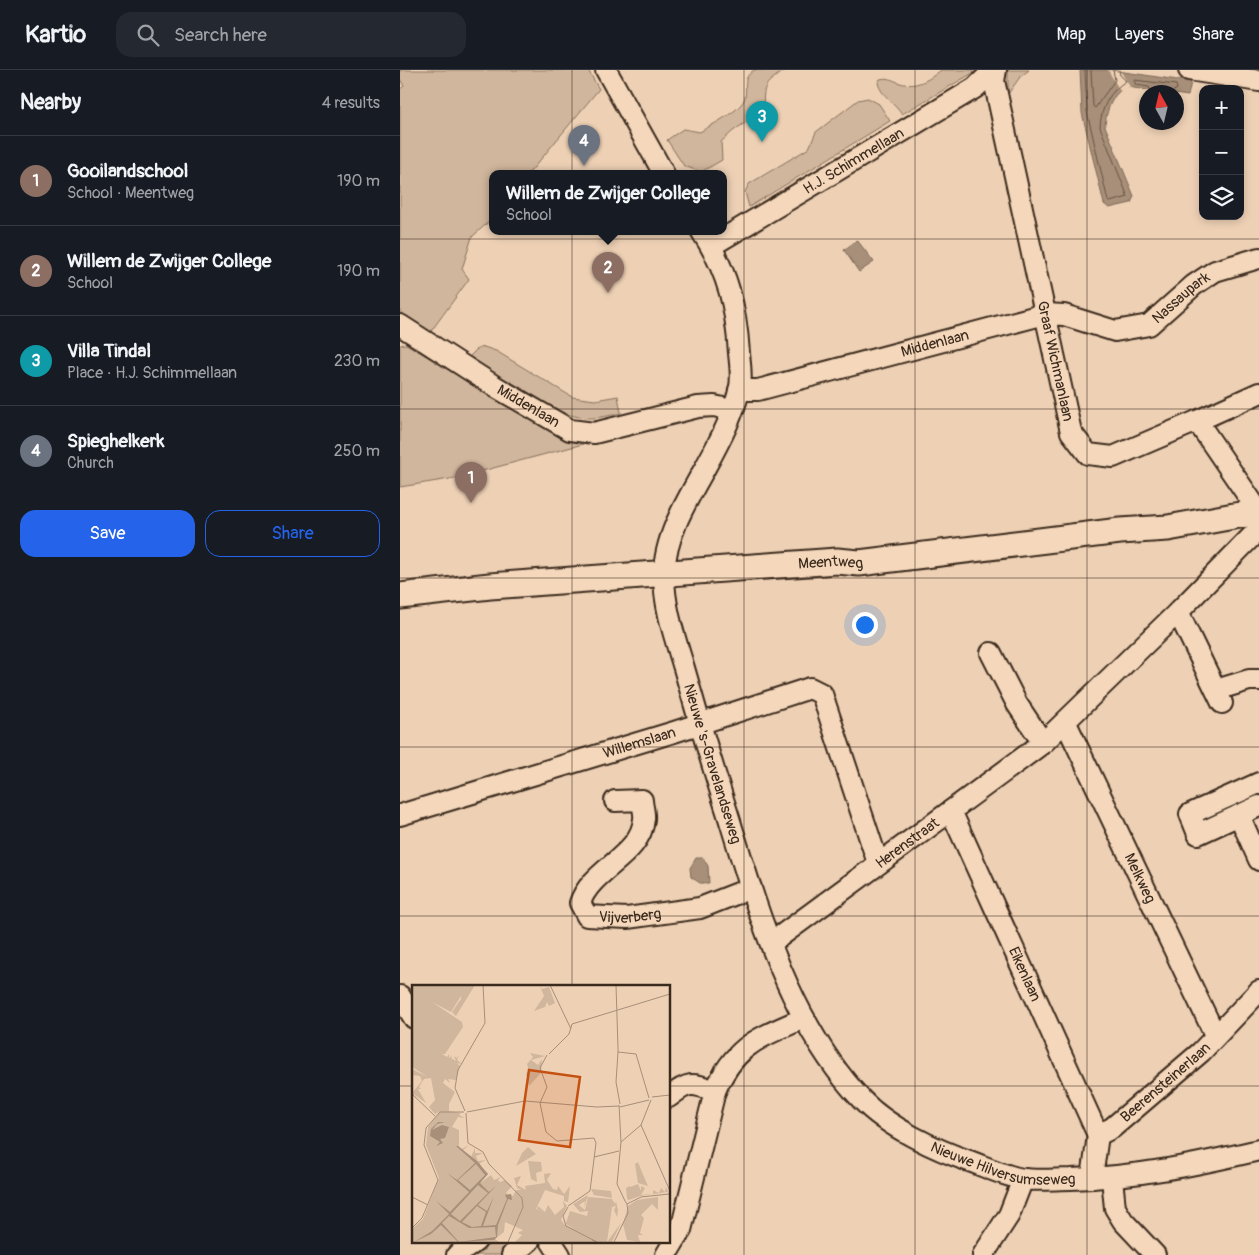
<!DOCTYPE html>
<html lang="en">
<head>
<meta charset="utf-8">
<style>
	body { margin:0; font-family:Pangolin,sans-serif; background:#242831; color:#f1f3f6 }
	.controls { position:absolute; right:15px; top:15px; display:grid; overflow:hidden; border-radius:10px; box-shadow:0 2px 8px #0003 }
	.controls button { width:45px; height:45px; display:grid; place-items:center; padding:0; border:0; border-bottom:1px solid #363941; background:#171b24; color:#f1f3f6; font:25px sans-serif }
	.compass { position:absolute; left:739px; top:15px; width:45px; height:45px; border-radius:50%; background:#171b24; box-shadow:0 2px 8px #0003; rotate:352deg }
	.you { position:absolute; left:464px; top:554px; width:18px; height:18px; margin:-12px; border:4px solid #fff; border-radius:50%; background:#1a73e8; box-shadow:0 0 0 8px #1a73e833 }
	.badge { display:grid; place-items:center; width:32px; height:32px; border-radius:50%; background:#2563eb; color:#fff; font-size:16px; font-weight:700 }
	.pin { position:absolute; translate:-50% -41px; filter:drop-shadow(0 1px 2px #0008) }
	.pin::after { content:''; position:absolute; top:26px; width:18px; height:15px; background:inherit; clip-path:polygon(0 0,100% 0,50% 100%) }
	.popup { position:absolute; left:89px; top:100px; width:238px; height:65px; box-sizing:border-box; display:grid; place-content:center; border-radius:10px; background:#171b24; filter:drop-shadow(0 1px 4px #0005); font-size:16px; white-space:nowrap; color:#9ea1a6 }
	.popup b { font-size:19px; color:#f1f3f6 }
	.popup::after { content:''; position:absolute; left:50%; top:100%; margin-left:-10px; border:10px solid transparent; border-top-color:#171b24 }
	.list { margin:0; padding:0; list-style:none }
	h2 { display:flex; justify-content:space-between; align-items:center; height:65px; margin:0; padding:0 20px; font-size:21px }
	h2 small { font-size:16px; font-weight:400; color:#9ea1a6 }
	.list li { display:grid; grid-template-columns:32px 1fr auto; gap:15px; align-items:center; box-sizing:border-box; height:90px; padding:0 20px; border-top:1px solid #363941 }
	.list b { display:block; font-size:19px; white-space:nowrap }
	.list p { margin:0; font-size:16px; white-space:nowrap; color:#9ea1a6 }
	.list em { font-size:16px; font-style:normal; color:#9ea1a6 }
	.actions { display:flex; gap:10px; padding:15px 20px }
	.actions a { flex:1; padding:11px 0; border:1px solid #2563eb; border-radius:15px; text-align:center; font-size:18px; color:#2563eb }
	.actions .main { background:#2563eb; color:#fff }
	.icon { flex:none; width:28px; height:28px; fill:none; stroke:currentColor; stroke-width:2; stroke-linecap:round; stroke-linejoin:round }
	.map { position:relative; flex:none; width:859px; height:1185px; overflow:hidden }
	header { display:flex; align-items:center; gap:30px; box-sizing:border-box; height:70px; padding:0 25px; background:#171b24; border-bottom:1px solid #363941 }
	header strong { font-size:24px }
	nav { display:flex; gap:28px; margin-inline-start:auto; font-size:18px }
	.search { width:350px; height:45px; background:#242831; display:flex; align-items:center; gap:12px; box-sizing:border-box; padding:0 18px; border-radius:15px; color:#9ea1a6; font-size:19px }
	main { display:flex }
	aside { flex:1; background:#171b24 }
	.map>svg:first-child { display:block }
</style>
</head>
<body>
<header>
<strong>Kartio</strong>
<div class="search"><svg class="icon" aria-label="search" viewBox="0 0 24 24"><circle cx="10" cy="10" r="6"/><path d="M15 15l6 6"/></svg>Search here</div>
<nav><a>Map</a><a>Layers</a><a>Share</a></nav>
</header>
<main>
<aside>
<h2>Nearby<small>4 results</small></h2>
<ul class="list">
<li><span class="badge" style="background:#8d6e63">1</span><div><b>Gooilandschool</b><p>School · Meentweg</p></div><em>190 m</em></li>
<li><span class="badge" style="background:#8d6e63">2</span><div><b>Willem de Zwijger College</b><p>School</p></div><em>190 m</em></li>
<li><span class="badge" style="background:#0f9aa8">3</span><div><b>Villa Tindal</b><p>Place · H.J. Schimmellaan</p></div><em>230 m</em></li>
<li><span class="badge" style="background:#6b7280">4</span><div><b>Spieghelkerk</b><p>Church</p></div><em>250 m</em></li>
</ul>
<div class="actions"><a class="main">Save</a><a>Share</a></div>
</aside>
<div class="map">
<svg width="859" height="1185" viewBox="0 0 859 1185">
	<rect width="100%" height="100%" fill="#eed1b5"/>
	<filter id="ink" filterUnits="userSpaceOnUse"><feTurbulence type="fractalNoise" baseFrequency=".02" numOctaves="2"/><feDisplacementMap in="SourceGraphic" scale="10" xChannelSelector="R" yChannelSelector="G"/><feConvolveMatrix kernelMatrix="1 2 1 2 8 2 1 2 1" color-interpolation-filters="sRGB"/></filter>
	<g filter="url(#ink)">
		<g fill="#d0b69c" stroke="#86705d">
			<polygon points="0,0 188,0 199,19 131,101 126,104 93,104 93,148 72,167 62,199 69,209 29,264 5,249 0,241 0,19 4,16 0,9"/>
			<path d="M354,0H386C365,13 362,15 364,40L333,61L321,72L322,90L301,102L284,96L267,70L283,59L300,62C311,55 336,43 343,32C350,21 339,10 354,0Z"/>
			<path d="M541,0H578L502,44C495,32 481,26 478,13L480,9C489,7 492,10 500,13C516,18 529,10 541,0Z"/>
			<polygon points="608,0 629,0 620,7 608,24"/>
			<polygon points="468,28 479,34 490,51 349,137 345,122 349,114 409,78 416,62 458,30"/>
			<polygon points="6,274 172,371 183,374 56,408 0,417 0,275"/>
			<path d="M84,277L96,281L172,327L195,330L218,326L221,343C207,346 193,350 179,347C141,340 101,308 68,288L77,279Z"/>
			<polygon points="94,1171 118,1171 102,1185 75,1185"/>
		</g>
		<g fill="#a78f79" stroke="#7c6755">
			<path d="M680,0H711L791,12L788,26L727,17C712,22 706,42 705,56L734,126L731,133L709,138L704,134L682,43Z"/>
			<polygon points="457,170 474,192 459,202 444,180"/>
			<polygon points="296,788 303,788 308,796 309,813 300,813 291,807 290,798"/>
		</g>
		<polygon fill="#eed1b5" points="708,0 721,2 730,17 720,21"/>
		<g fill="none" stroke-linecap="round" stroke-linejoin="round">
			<g stroke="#665242" stroke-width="1">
				<path d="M685,0L687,42L708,131L710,132L728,127L700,57C701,37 710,21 726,11L720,5L719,0"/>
				<polyline points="691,0 693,36 695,38 715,10 713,0"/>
				<polyline points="752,22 749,17 736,15 734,10 776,15 777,19 772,22"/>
			</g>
			<defs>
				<g id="minor">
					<polyline points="206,0 264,104"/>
					<path id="s1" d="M596,0L594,11L597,24L671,362L688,384L713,387L797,351L859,442"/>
					<polyline points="789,0 859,11"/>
					<path id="s2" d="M302,162C328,202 336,237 339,283C340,294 342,306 340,317C334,345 318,374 305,398C287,430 264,468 264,505C264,537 275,568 284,598C298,648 313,698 329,748C358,843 391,955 461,1029C487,1057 536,1080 572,1092C588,1098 607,1107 624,1109C639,1111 656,1109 671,1109C736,1107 796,1095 859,1080"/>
					<path id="s3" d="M311,176L575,18L594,0"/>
					<path id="s4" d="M0,255L96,317L170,360L194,363L298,337L314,336L332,340"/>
					<path id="s5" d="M339,320H358L645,244L664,245L715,261L749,255L794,215L815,201L859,188"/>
					<polyline points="797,351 859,323"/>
					<polyline points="778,542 822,633"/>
					<polyline points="591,583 617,634 643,673"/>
					<polyline points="816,620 849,610 859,610"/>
					<path id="s6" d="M666,653L815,965"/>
					<polyline points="859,713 790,744 798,764 859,736"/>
					<path id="s7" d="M215,731L242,730C242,736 245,743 244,749C241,786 191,799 180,833L187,846L227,848L300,838L351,818"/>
					<path id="s8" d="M551,741L698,1065"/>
					<path id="s9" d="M0,745L274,662L410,618L422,624L478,793"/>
					<polyline points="839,745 859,790"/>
					<path id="s10" d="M371,873L643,673L778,542L859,459"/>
					<polyline points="0,926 14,948"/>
					<path d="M269,1027C289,1011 292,1013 315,1021"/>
					<path id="s11" d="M698,1065L712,1058L801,982L859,921"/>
					<polyline points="692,1108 698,1065"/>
					<polyline points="712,1108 715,1138 723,1151 755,1185"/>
					<polyline points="151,1171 160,1185"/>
					<polyline points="57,1185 76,1171"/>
					<polyline points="112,1185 129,1171"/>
					<path d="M266,1185L281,1160L315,1021C336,973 360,968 404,948"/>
					<polyline points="583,1185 609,1145 623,1109"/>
				</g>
				<g id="major">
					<path id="s12" d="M0,526L90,516L437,491L459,493L720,461L768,458L834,446L848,444L859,446"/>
				</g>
			</defs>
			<use href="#minor" stroke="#3b2a1e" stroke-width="24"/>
			<use href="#major" stroke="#3b2a1e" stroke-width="29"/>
			<use href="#minor" stroke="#f5d8bb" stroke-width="20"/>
			<use href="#major" stroke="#f5d8bb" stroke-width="25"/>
		</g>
	</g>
	<path fill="none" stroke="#3b2a1e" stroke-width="1" stroke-opacity="0.55" d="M172,0V916M344,0V1185M515,0V1185M687,0V1185M0,169H859M0,339H859M0,508H859M0,677H859M0,846H859M0,1016H14M269,1016H859M172,1171V1185"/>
	<g text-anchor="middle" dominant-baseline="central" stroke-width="4" stroke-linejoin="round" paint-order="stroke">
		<g font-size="15" fill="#3b2a1e" stroke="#f5d8bb">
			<text stroke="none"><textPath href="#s3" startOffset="166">H.J. Schimmellaan</textPath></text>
			<text stroke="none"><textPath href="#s5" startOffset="465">Nassaupark</textPath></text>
			<text stroke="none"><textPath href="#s5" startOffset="202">Middenlaan</textPath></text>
			<text stroke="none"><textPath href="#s1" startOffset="298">Graaf Wichmanlaan</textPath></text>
			<text stroke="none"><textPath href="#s4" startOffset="152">Middenlaan</textPath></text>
			<text stroke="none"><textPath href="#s12" startOffset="432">Meentweg</textPath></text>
			<text stroke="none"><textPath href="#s9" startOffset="250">Willemslaan</textPath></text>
			<text stroke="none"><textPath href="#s2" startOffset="562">Nieuwe 's-Gravelandseweg</textPath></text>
			<text stroke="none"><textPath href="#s10" startOffset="169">Herenstraat</textPath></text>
			<text stroke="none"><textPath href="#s6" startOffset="172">Melkweg</textPath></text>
			<text stroke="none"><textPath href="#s7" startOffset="212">Vijverberg</textPath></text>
			<text stroke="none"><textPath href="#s8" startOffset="179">Eikenlaan</textPath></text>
			<text stroke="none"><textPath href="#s11" startOffset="86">Beerensteinerlaan</textPath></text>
			<text stroke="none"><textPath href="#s2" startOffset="1092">Nieuwe Hilversumseweg</textPath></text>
		</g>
	</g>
	<g transform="translate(12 915)">
		<rect width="258" height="258" fill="#eed1b5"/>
		<path d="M0,0H63L44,31L40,27L49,14V11L39,27L20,17L50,37L51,42L33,69H30L35,72L37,69V73L40,70L39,73L44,76L42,71L45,73L47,70L45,75L50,79L45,78L48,81L44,95L36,94L38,98L33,94L31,98L43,107L37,119V126L49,128L47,130L53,133L46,132L40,142L47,145V162L50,164L57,160L50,166L59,172L63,163V168H71L64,171L66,176L74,175L68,178L69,184L76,189L68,198L79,190L82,195L89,192L86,195L88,197L93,195L100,201L94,208L101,211L104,205H109L105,203L102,193L109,191L105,200L114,205L113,201L133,198L132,189L139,188L135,195L141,204L145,205L146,201L152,209L158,201L156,217L152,216V211L133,205L124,224L132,227L125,224L126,221L133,227L136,220L143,230L152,222L151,216L155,221L149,235L152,239L162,244L154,239L152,231L154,238L158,226L175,231L176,226L168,227L161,219L176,210L172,223L173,216L167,220L173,225L176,212L200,214L203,219L204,216L206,225L205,232L202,225L204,221L200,222L195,257L209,238L208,233L209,238L200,257H103L110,250L106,248L111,245L93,237L92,247L83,254L87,257H0V244L11,234L27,193L14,160L16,142L27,127L23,129L17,122L23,115L19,93L12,94L7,102L9,104H6L14,118L0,108L10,96L8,91L0,90V84L16,92L0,82ZM128,1L130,4L137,2L143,18L137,21L135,17L133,22L122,26L132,11ZM118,68L133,71L119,75L126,80L130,74L129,88L117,101L114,88L117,86L115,79L121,72ZM116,162L124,169L104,181L110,168ZM116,176L129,177L130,186L124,188L125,197L119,194ZM226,177L230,187L236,201L226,198L223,179ZM226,199L229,206V201L233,203L229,210L241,209V205L247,208L249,203L253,207L254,202L256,206L255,207L228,211L217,215L215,214L214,203L218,201L219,208L218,202ZM179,204L199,206L200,213L182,210ZM246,212V225L240,219L229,230L232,233L228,248L231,250H226L228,257L215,255L211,239L216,221L225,215Z" fill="#d0b69c"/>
		<path d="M26,137H33L25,139L20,145L30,140L37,142L33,153L28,154L31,158L24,161L28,157L18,151L19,144ZM44,161H46L65,176L76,189L68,198L77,207L84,201L66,220L75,226L82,211L71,241L84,240L95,214L93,210L99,209L100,215L96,214L86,240L85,252L82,255L46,257L29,240L19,249L2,257L20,246L37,229L24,216L38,227L57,207L35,188L45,195L63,178ZM64,179L73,190L58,205L46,195ZM66,200L76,208L48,236L39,229ZM65,221L74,227L69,241L60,242L50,237ZM37,231L57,243L83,242L84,252L47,257L30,238Z" fill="#a78f79" fill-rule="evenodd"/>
		<path fill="none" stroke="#a68e79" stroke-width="1" d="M138,0L159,44M204,0L206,63M206,63V67L224,69L237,113M206,67L204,97L208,119M137,69L157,49L160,39L258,9M135,70L128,83L135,102L128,118L134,147L145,156L182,153L184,158L178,206L156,221M0,109L23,131M240,112L258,110M207,120L209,157L205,199L213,216M208,122L237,115M53,126L43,103L46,85L73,38L71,0M55,127L113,116L185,122L207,121M54,128L56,158L71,167L77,179L110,213L111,222L96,257M229,140L258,206M229,140L239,115M209,157L229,140M182,172L207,166M0,212L16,220M213,216L215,219L229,212L257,209M156,222L151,231L154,241L185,257L180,255M0,243L10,233L26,195L12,160L14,143L28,127H52M202,257L216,228L215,219"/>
		<path fill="#c55010" fill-opacity="0.15" stroke="#c55010" stroke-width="2.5" d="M117,85L168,92L158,162L107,155Z"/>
		<rect width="258" height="258" fill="none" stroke="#3b2a1e" stroke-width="2.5"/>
	</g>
</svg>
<div class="controls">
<button>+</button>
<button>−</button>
<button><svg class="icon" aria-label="layers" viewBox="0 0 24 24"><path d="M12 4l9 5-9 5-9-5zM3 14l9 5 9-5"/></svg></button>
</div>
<svg class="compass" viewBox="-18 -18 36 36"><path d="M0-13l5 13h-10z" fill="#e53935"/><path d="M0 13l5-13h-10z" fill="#9ea1a6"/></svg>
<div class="you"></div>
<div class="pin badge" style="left:71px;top:433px;background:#8d6e63">1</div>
<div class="pin badge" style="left:208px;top:223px;background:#8d6e63">2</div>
<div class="popup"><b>Willem de Zwijger College</b>School</div>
<div class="pin badge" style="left:362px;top:72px;background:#0f9aa8">3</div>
<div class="pin badge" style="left:184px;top:96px;background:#6b7280">4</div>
</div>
</main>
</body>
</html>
